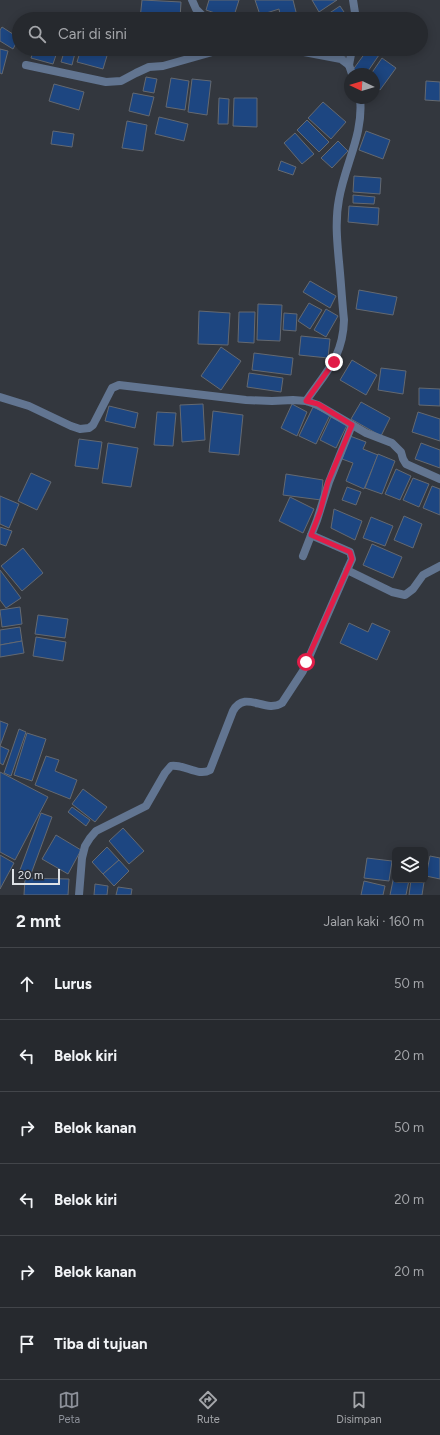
<!DOCTYPE html>
<html lang="id">
<head>
<meta charset="utf-8">
<style>
	body { margin:0; font-family:Figtree,sans-serif; background:#32353a; color:#f1f3f6 }
	.controls { position:absolute; right:12px; bottom:12px; display:grid; overflow:hidden; border-radius:6px; box-shadow:0 2px 10px #0003 }
	.controls button { width:36px; height:36px; display:grid; place-items:center; padding:0; border:0; border-bottom:1px solid #42454a; background:#26292e; color:#f1f3f6; font:20px sans-serif }
	.compass { position:absolute; left:344px; top:68px; width:36px; height:36px; border-radius:50%; background:#26292e; box-shadow:0 2px 10px #0003; rotate:274deg }
	.scale { position:absolute; left:12px; bottom:10px; width:48px; box-sizing:border-box; padding-left:4px; border:2px solid #dee1e5; border-top:0; font-size:11px; line-height:14px; white-space:nowrap; color:#dee1e5; -webkit-text-stroke:3px #292d34; paint-order:stroke }
	.stop { position:absolute; width:12px; height:12px; margin:-9px; border:3px solid #e11d48; border-radius:50%; background:#fff }
	.stop.end { background:#e11d48; border-color:#fff; box-shadow:0 1px 4px #0008 }
	.list { margin:0; padding:0; list-style:none }
	h2 { display:flex; justify-content:space-between; align-items:center; height:52px; margin:0; padding:0 16px; font-size:17px }
	h2 small { font-size:13px; font-weight:400; color:#a4a6aa }
	.list li { display:grid; grid-template-columns:26px 1fr auto; gap:12px; align-items:center; box-sizing:border-box; height:72px; padding:0 16px; border-top:1px solid #42454a }
	.list b { display:block; font-size:15px; white-space:nowrap }
	.list em { font-size:13px; font-style:normal; color:#a4a6aa }
	.icon { flex:none; width:22px; height:22px; fill:none; stroke:currentColor; stroke-width:2; stroke-linecap:round; stroke-linejoin:round }
	.map { position:relative; flex:none; width:440px; height:895px; overflow:hidden }
	.search { position:absolute; background:#26292e; box-shadow:0 2px 10px #0003; left:12px; right:12px; top:12px; height:44px; display:flex; align-items:center; gap:10px; box-sizing:border-box; padding:0 14px; border-radius:22px; color:#a4a6aa; font-size:15px }
	.sheet { height:484px; background:#26292e }
	nav { display:flex; justify-content:space-around; align-items:center; box-sizing:border-box; height:56px; border-top:1px solid #42454a; background:#26292e; font-size:11px; color:#a4a6aa }
	nav a { display:grid; justify-items:center; gap:2px }
	nav .on { color:#8c9099 }
	.map>svg:first-child { display:block }
</style>
</head>
<body>
<div class="map">
<svg width="440" height="895" viewBox="0 0 440 895">
	<rect width="100%" height="100%" fill="#33373e"/>
	<g fill="#1d4681" stroke="#646971">
		<polygon points="142,0 181,2 180,19 140,19"/>
		<polygon points="209,0 239,0 233,19 206,10"/>
		<polygon points="255,0 293,0 297,16 281,19 279,9 260,15"/>
		<polygon points="312,0 337,0 319,12"/>
		<polygon points="340,6 348,18 322,19 322,18"/>
		<polygon points="237,15 258,16 258,19 237,19"/>
		<polygon points="2,27 19,38 13,49 0,41 0,30"/>
		<polygon points="0,49 8,51 2,74 0,73"/>
		<polygon points="34,49 58,49 53,64 31,58"/>
		<polygon points="65,49 76,49 72,65 61,62"/>
		<polygon points="81,49 109,49 103,69 77,62"/>
		<polygon points="149,49 182,49 182,55 149,52"/>
		<polygon points="311,49 346,49 345,57 310,53"/>
		<polygon points="368,49 371,49 379,55 366,74 357,74 352,71"/>
		<polygon points="382,58 396,68 380,90 374,86 374,74 371,74"/>
		<polygon points="146,77 157,79 154,93 143,91"/>
		<polygon points="171,78 189,81 185,110 166,107"/>
		<polygon points="192,79 211,81 207,115 188,112"/>
		<polygon points="426,81 440,82 440,101 425,100"/>
		<polygon points="54,84 84,92 79,110 49,101"/>
		<polygon points="133,93 154,97 149,116 129,111"/>
		<polygon points="219,98 229,99 228,124 218,124"/>
		<polygon points="234,98 257,98 257,127 233,126"/>
		<polygon points="323,102 346,122 331,139 308,118"/>
		<polygon points="159,117 188,124 184,141 155,134"/>
		<polygon points="307,120 329,142 319,152 297,130"/>
		<polygon points="127,121 147,125 143,151 122,148"/>
		<polygon points="53,131 74,134 72,147 51,144"/>
		<polygon points="366,131 390,140 383,159 359,150"/>
		<polygon points="295,133 314,154 302,164 284,143"/>
		<polygon points="338,141 348,151 332,168 321,158"/>
		<polygon points="281,161 296,167 293,175 278,170"/>
		<polygon points="354,176 381,178 380,194 353,192"/>
		<polygon points="353,195 375,197 374,204 353,203"/>
		<polygon points="349,206 379,208 378,225 348,222"/>
		<polygon points="310,281 336,296 330,308 303,292"/>
		<polygon points="359,290 397,297 393,315 356,309"/>
		<polygon points="309,303 322,310 310,329 298,321"/>
		<polygon points="258,304 282,305 280,341 257,340"/>
		<polygon points="326,309 338,316 326,337 314,330"/>
		<polygon points="199,311 230,313 228,345 198,344"/>
		<polygon points="239,312 255,312 254,343 238,342"/>
		<polygon points="284,313 297,314 296,331 283,330"/>
		<polygon points="301,336 330,339 328,358 299,355"/>
		<polygon points="221,347 241,361 221,390 201,376"/>
		<polygon points="254,353 293,358 291,375 252,370"/>
		<polygon points="352,360 377,375 366,395 340,380"/>
		<polygon points="381,368 406,371 403,394 378,390"/>
		<polygon points="249,373 283,378 281,392 247,387"/>
		<polygon points="419,388 440,389 440,406 419,405"/>
		<polygon points="361,402 390,418 381,436 351,419"/>
		<polygon points="203,404 205,440 182,442 180,405"/>
		<polygon points="292,404 307,412 297,436 281,428"/>
		<polygon points="109,406 138,413 135,428 105,421"/>
		<polygon points="313,407 330,415 316,444 299,436"/>
		<polygon points="213,411 243,415 239,455 209,452"/>
		<polygon points="157,412 176,413 173,446 154,445"/>
		<polygon points="418,412 440,419 440,441 412,432"/>
		<polygon points="331,417 347,425 336,448 320,440"/>
		<polygon points="350,436 366,442 363,449 378,455 364,489 346,481 353,463 342,459"/>
		<polygon points="79,439 102,442 98,469 75,466"/>
		<polygon points="108,443 138,448 131,487 102,483"/>
		<polygon points="421,443 440,450 440,468 415,459"/>
		<polygon points="378,454 395,461 382,494 365,488"/>
		<polygon points="396,469 411,476 400,500 385,494"/>
		<polygon points="31,473 51,482 37,510 18,501"/>
		<polygon points="286,474 323,480 321,500 283,495"/>
		<polygon points="413,478 429,484 419,507 403,500"/>
		<polygon points="432,486 440,489 440,515 423,508"/>
		<polygon points="347,487 361,492 356,505 342,500"/>
		<polygon points="0,496 19,504 9,528 0,524"/>
		<polygon points="290,497 314,509 303,533 279,521"/>
		<polygon points="334,509 362,521 355,540 331,528"/>
		<polygon points="404,516 422,524 413,548 394,540"/>
		<polygon points="371,517 393,526 385,546 363,538"/>
		<polygon points="0,527 12,531 6,546 0,544"/>
		<polygon points="372,544 402,557 393,578 363,565"/>
		<polygon points="23,548 43,573 22,591 1,566"/>
		<polygon points="0,570 21,598 6,608 0,600"/>
		<polygon points="20,607 22,624 2,627 0,610"/>
		<polygon points="38,615 68,619 65,638 35,634"/>
		<polygon points="349,623 368,632 372,623 390,631 377,660 340,643"/>
		<polygon points="20,627 22,641 0,645 0,630"/>
		<polygon points="36,637 66,642 63,661 33,656"/>
		<polygon points="22,641 24,653 0,657 0,645"/>
		<polygon points="0,721 8,724 0,746 9,750 3,765 0,763"/>
		<polygon points="19,729 26,732 11,776 4,773"/>
		<polygon points="27,733 46,739 32,781 14,775"/>
		<polygon points="46,756 59,760 55,771 77,780 70,799 35,785"/>
		<polygon points="0,772 48,797 15,860 0,852"/>
		<polygon points="83,789 107,807 95,822 72,804"/>
		<polygon points="72,807 90,820 86,826 68,812"/>
		<polygon points="41,813 52,817 31,874 20,870"/>
		<polygon points="123,828 144,851 129,864 109,841"/>
		<polygon points="56,835 81,850 68,874 42,859"/>
		<polygon points="107,847 119,860 103,874 92,862"/>
		<polygon points="0,855 14,863 0,889"/>
		<polygon points="430,856 440,858 440,879 426,876"/>
		<polygon points="367,858 392,861 389,881 364,878"/>
		<polygon points="119,860 129,871 114,886 103,874"/>
		<polygon points="395,871 395,880 409,880 406,895 390,895"/>
		<polygon points="25,878 69,879 68,895 24,895"/>
		<polygon points="411,880 424,882 422,895 409,895"/>
		<polygon points="364,881 385,886 383,895 361,895"/>
		<polygon points="95,884 108,886 107,895 94,895"/>
		<polygon points="118,887 132,889 131,895 116,895"/>
	</g>
	<g fill="none" stroke-linecap="round" stroke-linejoin="round">
		<g stroke="#627591" stroke-width="8">
			<polyline points="192,0 196,9 206,19"/>
			<polyline points="353,0 356,19"/>
			<polyline points="267,49 304,52 341,59 349,65 352,74"/>
			<polyline points="26,65 106,82 121,81 136,73 149,67 163,66 223,49"/>
			<polyline points="349,65 352,49"/>
			<polyline points="0,397 29,406 71,426 80,429 89,428 93,425 112,388 119,385 246,400 272,401 293,400 306,401 318,405 366,433 392,443 401,452 403,459 406,464 440,479"/>
			<path d="M306,401C326,372 343,357 344,320C342,301 341,282 339,262C337,241 335,220 339,199C345,164 364,134 360,98"/>
			<polyline points="311,535 350,552 352,559 347,570"/>
			<polyline points="303,556 317,520 329,482 352,425"/>
			<path d="M79,895L82,858L85,846L90,838L96,831L146,806L165,773L171,766C185,764 198,777 210,770L233,711C245,689 265,714 282,703L303,671L347,570L392,592L405,595L413,589L423,575L440,566"/>
		</g>
	</g>
	<g fill="none" stroke-linecap="round" stroke-linejoin="round">
		<polyline stroke="#e11d48" stroke-width="5" points="306,662 352,559 350,552 311,535 320,512 328,482 352,425 318,404 306,401 334,362"/>
	</g>
</svg>
<div class="controls">
<button><svg class="icon" aria-label="layers" viewBox="0 0 24 24"><path d="M12 4l9 5-9 5-9-5zM3 14l9 5 9-5"/></svg></button>
</div>
<svg class="compass" viewBox="-18 -18 36 36"><path d="M0-13l5 13h-10z" fill="#e53935"/><path d="M0 13l5-13h-10z" fill="#a4a6aa"/></svg>
<div class="scale">20 m</div>
<div class="stop" style="left:306px;top:662px"></div>
<div class="stop end" style="left:334px;top:362px"></div>
<div class="search"><svg class="icon" aria-label="search" viewBox="0 0 24 24"><circle cx="10" cy="10" r="6"/><path d="M15 15l6 6"/></svg>Cari di sini</div>
</div>
<section class="sheet">
<h2>2 mnt<small>Jalan kaki · 160 m</small></h2>
<ul class="list">
<li><svg class="icon" aria-label="ahead" viewBox="0 0 24 24"><path d="M12 20V5M6 11l6-6 6 6"/></svg><div><b>Lurus</b></div><em>50 m</em></li>
<li><svg class="icon" aria-label="left" viewBox="0 0 24 24"><path d="M17 20v-9H6M10 6l-5 5 5 5"/></svg><div><b>Belok kiri</b></div><em>20 m</em></li>
<li><svg class="icon" aria-label="right" viewBox="0 0 24 24"><path d="M7 20v-9h11M14 6l5 5-5 5"/></svg><div><b>Belok kanan</b></div><em>50 m</em></li>
<li><svg class="icon" aria-label="left" viewBox="0 0 24 24"><path d="M17 20v-9H6M10 6l-5 5 5 5"/></svg><div><b>Belok kiri</b></div><em>20 m</em></li>
<li><svg class="icon" aria-label="right" viewBox="0 0 24 24"><path d="M7 20v-9h11M14 6l5 5-5 5"/></svg><div><b>Belok kanan</b></div><em>20 m</em></li>
<li><svg class="icon" aria-label="arrive" viewBox="0 0 24 24"><path d="M6 21V4h12l-3 4 3 4H6"/></svg><div><b>Tiba di tujuan</b></div></li>
</ul>
</section>
<nav>
<a class="on"><svg class="icon" aria-label="map" viewBox="0 0 24 24"><path d="M3 6l6-2 6 2 6-2v14l-6 2-6-2-6 2zM9 4v14M15 6v14"/></svg>Peta</a>
<a><svg class="icon" aria-label="directions" viewBox="0 0 24 24"><path d="M12 3l9 9-9 9-9-9zM9 14v-3h6M13 9l2 2-2 2"/></svg>Rute</a>
<a><svg class="icon" aria-label="saved" viewBox="0 0 24 24"><path d="M7 4h10v16l-5-4-5 4z"/></svg>Disimpan</a>
</nav>
</body>
</html>
